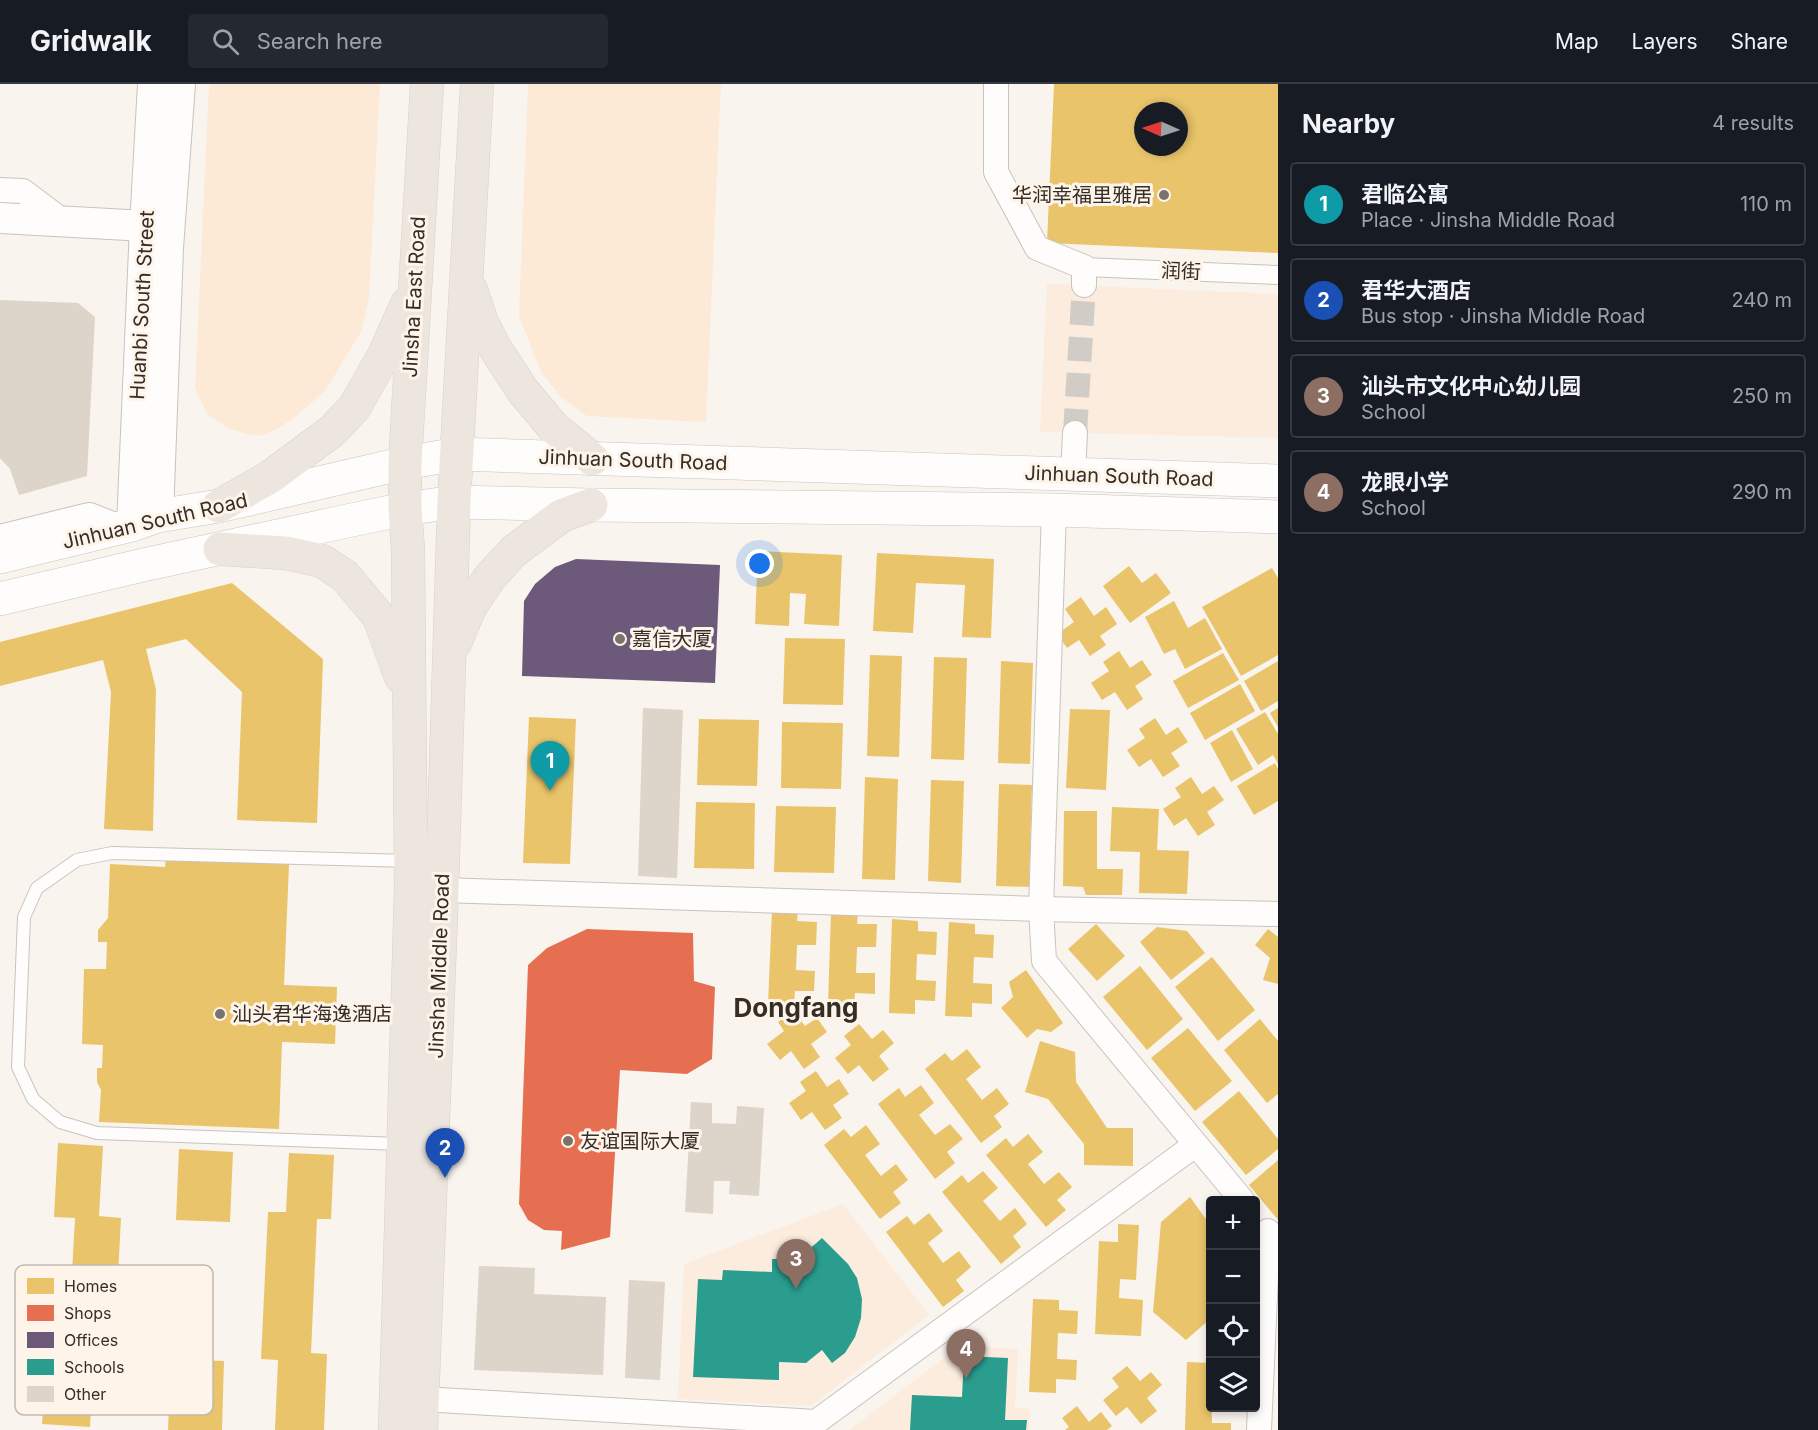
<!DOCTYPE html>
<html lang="en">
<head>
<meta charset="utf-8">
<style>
	body { margin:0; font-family:Inter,"Noto Sans SC",sans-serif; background:#242831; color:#f1f3f6 }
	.controls { position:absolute; right:18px; bottom:18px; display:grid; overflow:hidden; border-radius:6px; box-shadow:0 3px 9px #0003 }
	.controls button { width:54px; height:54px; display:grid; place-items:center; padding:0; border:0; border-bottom:2px solid #363941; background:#171b24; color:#f1f3f6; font:30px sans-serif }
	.compass { position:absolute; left:1134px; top:18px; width:54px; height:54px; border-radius:50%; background:#171b24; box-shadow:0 3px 9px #0003; rotate:273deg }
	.you { position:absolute; left:760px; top:480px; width:21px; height:21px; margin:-15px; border:4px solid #fff; border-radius:50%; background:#1a73e8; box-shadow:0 0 0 9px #1a73e833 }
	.badge { display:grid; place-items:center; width:39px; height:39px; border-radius:50%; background:#7c3aed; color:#fff; font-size:20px; font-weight:700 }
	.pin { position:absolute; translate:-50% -50px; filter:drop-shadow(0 2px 3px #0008) }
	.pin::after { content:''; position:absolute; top:32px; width:21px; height:18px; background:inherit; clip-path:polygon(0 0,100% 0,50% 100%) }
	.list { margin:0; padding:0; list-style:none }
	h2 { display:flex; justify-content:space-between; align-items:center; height:78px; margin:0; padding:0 24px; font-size:26px }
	h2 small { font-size:20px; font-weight:400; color:#9ea1a6 }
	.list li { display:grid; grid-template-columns:39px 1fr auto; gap:18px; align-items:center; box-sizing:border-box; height:84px; margin:0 12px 12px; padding:0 12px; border:2px solid #363941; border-radius:6px }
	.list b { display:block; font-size:22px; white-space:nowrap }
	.list p { margin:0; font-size:20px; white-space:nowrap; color:#9ea1a6 }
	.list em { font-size:20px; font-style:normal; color:#9ea1a6 }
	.icon { flex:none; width:33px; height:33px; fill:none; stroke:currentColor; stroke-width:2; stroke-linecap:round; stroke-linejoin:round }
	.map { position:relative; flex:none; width:1278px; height:1346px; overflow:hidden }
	header { display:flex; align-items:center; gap:36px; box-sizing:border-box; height:84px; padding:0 30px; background:#171b24; border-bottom:2px solid #363941 }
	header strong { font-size:28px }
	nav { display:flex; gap:33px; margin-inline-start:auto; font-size:21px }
	.search { width:420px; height:54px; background:#242831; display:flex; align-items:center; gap:15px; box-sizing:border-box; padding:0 21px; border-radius:6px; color:#9ea1a6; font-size:22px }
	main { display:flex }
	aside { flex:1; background:#171b24 }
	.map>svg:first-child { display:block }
</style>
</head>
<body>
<header>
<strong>Gridwalk</strong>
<div class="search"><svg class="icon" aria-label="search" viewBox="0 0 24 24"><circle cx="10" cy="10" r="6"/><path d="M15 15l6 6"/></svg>Search here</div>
<nav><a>Map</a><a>Layers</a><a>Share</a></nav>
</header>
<main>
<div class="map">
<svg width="1278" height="1346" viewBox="0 0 1278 1346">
	<rect width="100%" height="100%" fill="#faf4ee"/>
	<g fill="#fbecde">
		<polygon points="1047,200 1278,210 1278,354 1040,348"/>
		<polygon points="843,1120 929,1231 811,1322 678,1315 684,1180"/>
		<polygon points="960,1262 1018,1265 1015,1324 1030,1325 1029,1346 849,1346"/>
	</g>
	<g fill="#fcead7">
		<polygon points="209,0 380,0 369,214 362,246 325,307 294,334 280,343 261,352 244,349 226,343 207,330 195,304"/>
		<polygon points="528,0 721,0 706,338 587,332 561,313 541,288 519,232"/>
	</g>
	<g fill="#e9c46a" fill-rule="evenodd">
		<path d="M1054,0H1278V169L1047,159ZM1143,27H1179V63H1143Z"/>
		<polygon points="758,467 842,471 839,542 804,540 806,510 790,509 789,542 755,540"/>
		<polygon points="877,469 994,475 991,554 962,553 965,501 916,499 913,549 873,547"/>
		<polygon points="1129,482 1142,499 1156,489 1171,509 1130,539 1103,502"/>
		<polygon points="1272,484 1278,494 1278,571 1241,592 1202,523"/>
		<polygon points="232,499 323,575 317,739 237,736 242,608 186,555 146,565 156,605 153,747 104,745 111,608 103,576 0,602 0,558"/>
		<polygon points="1081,513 1094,532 1106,523 1117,540 1100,552 1106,561 1090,572 1079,556 1067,564 1057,550 1074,538 1065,525"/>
		<polygon points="1174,517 1188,544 1205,534 1222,565 1185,585 1175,565 1164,570 1145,533"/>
		<polygon points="785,554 845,555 843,621 783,620"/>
		<polygon points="1119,567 1130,584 1142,576 1152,591 1135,602 1143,615 1127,626 1115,608 1102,616 1091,599 1109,587 1103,578"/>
		<polygon points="1223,569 1239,596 1188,624 1173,597"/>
		<polygon points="870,571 902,572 899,673 867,672"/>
		<polygon points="934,573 967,574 964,676 931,675"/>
		<polygon points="1001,577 1033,579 1030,680 998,679"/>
		<polygon points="1278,577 1278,617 1261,627 1244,597"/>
		<polygon points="1240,600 1255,627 1205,656 1190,629"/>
		<polygon points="1278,624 1278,643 1270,629"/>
		<polygon points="1070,625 1110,626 1106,706 1066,704"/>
		<polygon points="1265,628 1278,650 1278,680 1273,671 1258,681 1236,645"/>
		<polygon points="529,633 576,635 570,780 523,779"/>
		<polygon points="1155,634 1166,651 1178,643 1188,658 1171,669 1180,682 1163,693 1151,675 1139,683 1127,666 1145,654 1139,645"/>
		<polygon points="699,635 759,636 757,702 697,701"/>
		<polygon points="782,638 843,639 841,705 781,704"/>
		<polygon points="1232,646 1253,685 1231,698 1210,659"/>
		<polygon points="1275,679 1278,685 1278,717 1254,731 1237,702"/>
		<polygon points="865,693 898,695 895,796 862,795"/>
		<polygon points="1191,693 1202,710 1214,702 1224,716 1207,728 1215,741 1198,752 1186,734 1174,742 1163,725 1181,713 1175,704"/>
		<polygon points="931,696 964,697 961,799 928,797"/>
		<polygon points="999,700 1032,701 1029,803 996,802"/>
		<polygon points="696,718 755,719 754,785 694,784"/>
		<polygon points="776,722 836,723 834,789 774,788"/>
		<polygon points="1112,723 1159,725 1157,766 1189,767 1187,810 1139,809 1140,768 1110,767"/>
		<polygon points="1064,727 1097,727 1097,785 1123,785 1122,811 1086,811 1083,803 1063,802"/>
		<polygon points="166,775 289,780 284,901 337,903 335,960 282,958 279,1045 99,1038 101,1006 97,998 97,984 102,984 103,961 82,960 84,885 106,885 107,858 98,858 98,846 108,834 110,780 165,783"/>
		<polygon points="772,826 798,827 797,837 817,838 816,861 797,861 796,886 815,887 814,907 795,907 794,920 768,920"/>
		<polygon points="831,828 858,829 857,840 877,840 876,863 857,863 856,889 875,889 875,910 855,909 854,923 828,922"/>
		<polygon points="892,835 918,837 918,847 937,848 936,871 917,870 916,896 936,897 935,917 915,916 915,930 889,929"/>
		<polygon points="949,838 975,840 975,850 994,851 993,874 974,873 973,899 992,900 992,920 972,919 972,933 945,932"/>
		<polygon points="1096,840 1125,872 1097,897 1068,865"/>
		<polygon points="1157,843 1187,847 1205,869 1171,896 1140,858"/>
		<polygon points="1268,845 1278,853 1278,900 1263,896 1270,874 1255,861"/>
		<polygon points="1212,873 1255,926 1218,957 1175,903"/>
		<polygon points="1140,882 1183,935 1147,966 1103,913"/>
		<polygon points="1026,886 1063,939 1051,948 1037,945 1027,954 1001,924 1013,913 1009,898"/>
		<polygon points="793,926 805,942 817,934 827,948 811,960 820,973 804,985 791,967 780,976 767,960 784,947 778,938"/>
		<polygon points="1260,935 1278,957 1278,1010 1267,1019 1224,966"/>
		<polygon points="859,940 872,955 883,946 894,959 879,972 889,985 873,998 859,981 848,990 835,974 851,961 844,952"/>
		<polygon points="1188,944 1232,997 1195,1027 1151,974"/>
		<polygon points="1040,957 1075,968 1076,998 1107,1044 1133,1044 1133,1082 1084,1081 1084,1060 1048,1015 1025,1008"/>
		<polygon points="967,965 981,983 966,995 982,1016 997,1004 1009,1020 994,1032 1002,1043 981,1059 925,985 945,969 952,977"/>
		<polygon points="816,987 827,1003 839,995 849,1010 833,1021 842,1034 825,1046 812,1028 801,1036 789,1019 806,1007 800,998"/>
		<polygon points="921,1001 934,1019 919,1031 935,1051 950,1040 963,1055 947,1068 955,1079 935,1095 878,1020 899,1004 905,1013"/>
		<polygon points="1239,1007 1278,1055 1278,1065 1246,1091 1202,1038"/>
		<polygon points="866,1041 880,1060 865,1071 881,1092 896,1080 908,1096 893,1108 901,1119 880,1135 824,1061 844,1045 851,1053"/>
		<polygon points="1028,1050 1043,1068 1028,1080 1044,1100 1059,1088 1072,1103 1057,1116 1066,1126 1046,1143 986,1071 1006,1054 1013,1063"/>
		<polygon points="58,1059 103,1062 99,1132 121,1134 114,1268 94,1267 90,1343 42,1340 47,1260 68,1262 75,1134 54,1133"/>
		<polygon points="179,1065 233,1068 230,1138 176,1136"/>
		<polygon points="289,1069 334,1071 331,1135 317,1135 311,1269 327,1270 324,1346 275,1346 278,1276 261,1275 268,1128 286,1128"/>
		<polygon points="1278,1076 1278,1136 1249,1101"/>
		<polygon points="983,1087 998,1104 983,1117 1000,1137 1015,1124 1027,1140 1013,1152 1021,1163 1001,1180 942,1108 962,1091 968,1099"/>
		<polygon points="1190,1113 1210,1141 1210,1235 1186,1256 1153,1228 1161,1138"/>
		<polygon points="929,1129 943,1147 928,1159 943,1179 959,1167 971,1183 956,1196 964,1207 943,1223 886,1148 907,1132 914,1141"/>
		<polygon points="1118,1140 1139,1141 1136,1196 1120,1195 1119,1214 1143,1216 1141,1252 1095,1250 1099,1157 1118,1158"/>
		<polygon points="1033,1215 1059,1216 1059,1226 1078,1227 1077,1250 1058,1249 1057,1275 1077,1276 1076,1296 1056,1295 1056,1309 1029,1308"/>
		<polygon points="171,1275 224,1277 222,1346 168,1346"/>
		<polygon points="1187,1278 1210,1279 1212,1339 1231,1339 1231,1346 1185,1346"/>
		<polygon points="1127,1282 1140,1297 1151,1288 1162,1301 1147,1314 1157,1327 1141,1340 1127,1323 1116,1332 1103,1316 1119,1303 1112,1294"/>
		<polygon points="1077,1322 1089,1338 1101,1328 1112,1342 1107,1346 1065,1346 1069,1343 1062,1334"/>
	</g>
	<polygon fill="#e76f51" points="587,845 693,849 694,897 715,903 712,975 687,990 620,986 610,1153 561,1166 562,1147 544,1146 528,1136 519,1120 528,881 547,864"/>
	<polygon fill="#6d597a" points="576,475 720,481 715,599 522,592 524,517 535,500 555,483"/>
	<g fill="#2a9d8f">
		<polygon points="822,1154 848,1180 857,1194 862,1215 861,1234 855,1253 845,1269 832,1279 822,1266 806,1279 779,1278 779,1296 693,1293 698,1195 722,1196 723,1186 772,1188 772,1175 784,1175 788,1162 806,1168"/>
		<polygon points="964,1272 1008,1274 1005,1336 1027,1336 1026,1346 910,1346 912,1311 962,1313"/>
	</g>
	<g fill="#ddd4ca">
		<polygon points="0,216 78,219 95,233 87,392 19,411 10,385 0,374"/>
		<polygon points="643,624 683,626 677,794 638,792"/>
		<polygon points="691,1018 712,1019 712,1039 736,1040 737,1022 764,1024 759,1112 729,1110 730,1097 714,1097 713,1130 685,1128"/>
		<polygon points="479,1182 535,1184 534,1210 606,1213 603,1291 474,1286"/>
		<polygon points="629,1196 665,1198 660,1296 625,1294"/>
	</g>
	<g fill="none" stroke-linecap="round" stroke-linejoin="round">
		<polyline stroke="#d2ccc6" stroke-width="24" stroke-dasharray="24 12" stroke-linecap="butt" points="1075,349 1084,201"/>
		<defs>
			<polyline id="service" points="401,1060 97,1049 60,1038 33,1015 18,983 24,833 37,804 77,776 112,769 410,777"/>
			<polyline id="pedestrian" points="1084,183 1278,191"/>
			<g id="minor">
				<polyline points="996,0 996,88 1037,164 1084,183 1084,201"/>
				<polyline points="0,106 23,107 64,138"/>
				<polyline points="1073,390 1075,349"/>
				<polyline points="1054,426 1041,825 1044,877 1242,1116"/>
				<polyline points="442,806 1041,825 1278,830"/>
				<polyline points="422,1315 816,1338 1195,1061"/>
				<polyline points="1259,1346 1268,1147"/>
			</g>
			<g id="tertiary">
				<polyline points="0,134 164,143"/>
				<polyline points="158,432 168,164 180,0"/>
				<polyline points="132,441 145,142 153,0"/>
				<polyline points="0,456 89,434 117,445"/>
			</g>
			<g id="secondary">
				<polyline points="0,473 132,441 158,432 219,422 405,379 457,370 1278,397"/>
				<polyline points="0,515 143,481 347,437 405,425 454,418 591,421 1054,426 1278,433"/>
			</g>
			<g id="primary">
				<polyline points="471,206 482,239 495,264 523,307 554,344 592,375"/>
				<polyline points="219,422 270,393 332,347 354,324 384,271 407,220"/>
				<polyline points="220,465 285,469 322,477 345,492 379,533 401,593"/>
				<polyline points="455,559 470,523 490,493 514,467 561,432 591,421"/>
				<polyline points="395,1346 411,803 408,465 405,425 405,379 427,0"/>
				<polyline points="421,1346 442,806 454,418 477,0"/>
			</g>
		</defs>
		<use href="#service" stroke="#c8c3be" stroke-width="14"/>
		<use href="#pedestrian" stroke="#c8c3be" stroke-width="20"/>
		<use href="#minor" stroke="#c8c3be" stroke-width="26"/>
		<use href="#tertiary" stroke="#c8c3be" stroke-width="32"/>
		<use href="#secondary" stroke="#c8c3be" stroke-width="34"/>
		<use href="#primary" stroke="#d5d1cd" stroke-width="34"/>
		<use href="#service" stroke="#fefdfc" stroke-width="12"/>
		<use href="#pedestrian" stroke="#fefdfc" stroke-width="18"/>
		<use href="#minor" stroke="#fefdfc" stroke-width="24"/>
		<use href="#tertiary" stroke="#fefdfc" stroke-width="30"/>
		<use href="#secondary" stroke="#fefdfc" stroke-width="33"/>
		<use href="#primary" stroke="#ede6de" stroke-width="33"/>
	</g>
	<g fill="#79736d" stroke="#fef4ea" stroke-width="2">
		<circle cx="1164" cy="111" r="6"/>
		<circle cx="620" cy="555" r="6"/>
		<circle cx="220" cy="930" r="6"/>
		<circle cx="568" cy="1057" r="6"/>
	</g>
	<g text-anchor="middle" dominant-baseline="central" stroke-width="6" stroke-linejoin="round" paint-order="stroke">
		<g font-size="20" fill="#342e27" stroke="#fef4ea" text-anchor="start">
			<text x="1152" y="111" text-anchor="end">华润幸福里雅居</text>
			<text x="632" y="555">嘉信大厦</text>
			<text x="232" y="930">汕头君华海逸酒店</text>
			<text x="580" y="1057">友谊国际大厦</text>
		</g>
		<g font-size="20" fill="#342e27" stroke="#fef4ea">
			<text transform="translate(1181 187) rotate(2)">润街</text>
			<text transform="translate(414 213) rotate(-87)">Jinsha East Road</text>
			<text transform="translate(142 221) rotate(-87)">Huanbi South Street</text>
			<text transform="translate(633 376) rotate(2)">Jinhuan South Road</text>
			<text transform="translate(1119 392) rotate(2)">Jinhuan South Road</text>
			<text transform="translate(155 437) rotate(-13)">Jinhuan South Road</text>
			<text transform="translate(439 882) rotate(-88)">Jinsha Middle Road</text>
		</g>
		<g font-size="26" font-weight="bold" fill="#342e27" stroke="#fef4ea">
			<text x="796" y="923">Dongfang</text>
		</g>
	</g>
	<rect x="15" y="1181" width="198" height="150" rx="9" fill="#fef4ea" stroke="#c1b9b0" stroke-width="1.5"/>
	<rect x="27" y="1194" width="27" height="16" fill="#e9c46a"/>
	<rect x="27" y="1221" width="27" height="16" fill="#e76f51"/>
	<rect x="27" y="1248" width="27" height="16" fill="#6d597a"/>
	<rect x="27" y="1275" width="27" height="16" fill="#2a9d8f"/>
	<rect x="27" y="1302" width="27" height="16" fill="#ddd4ca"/>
	<g font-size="16" fill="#342e27">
		<text x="64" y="1208">Homes</text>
		<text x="64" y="1235">Shops</text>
		<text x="64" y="1262">Offices</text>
		<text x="64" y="1289">Schools</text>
		<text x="64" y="1316">Other</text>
	</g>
</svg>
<div class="controls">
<button>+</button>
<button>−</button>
<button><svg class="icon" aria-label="locate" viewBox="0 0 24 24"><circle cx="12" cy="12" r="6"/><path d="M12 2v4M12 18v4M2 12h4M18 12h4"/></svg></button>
<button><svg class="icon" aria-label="layers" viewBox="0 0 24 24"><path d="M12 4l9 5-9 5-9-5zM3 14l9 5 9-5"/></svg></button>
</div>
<svg class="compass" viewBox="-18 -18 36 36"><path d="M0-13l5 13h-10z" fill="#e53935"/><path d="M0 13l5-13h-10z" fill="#9ea1a6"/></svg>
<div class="you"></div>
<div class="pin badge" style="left:550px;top:707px;background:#0f9aa8">1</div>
<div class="pin badge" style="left:445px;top:1094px;background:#1a4fb4">2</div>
<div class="pin badge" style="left:796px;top:1205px;background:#8d6e63">3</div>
<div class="pin badge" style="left:966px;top:1295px;background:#8d6e63">4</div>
</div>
<aside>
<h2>Nearby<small>4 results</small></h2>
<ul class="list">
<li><span class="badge" style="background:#0f9aa8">1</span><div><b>君临公寓</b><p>Place · Jinsha Middle Road</p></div><em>110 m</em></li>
<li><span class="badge" style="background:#1a4fb4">2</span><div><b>君华大酒店</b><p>Bus stop · Jinsha Middle Road</p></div><em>240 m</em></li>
<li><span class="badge" style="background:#8d6e63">3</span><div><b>汕头市文化中心幼儿园</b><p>School</p></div><em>250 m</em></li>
<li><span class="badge" style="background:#8d6e63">4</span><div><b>龙眼小学</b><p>School</p></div><em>290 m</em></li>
</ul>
</aside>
</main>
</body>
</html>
